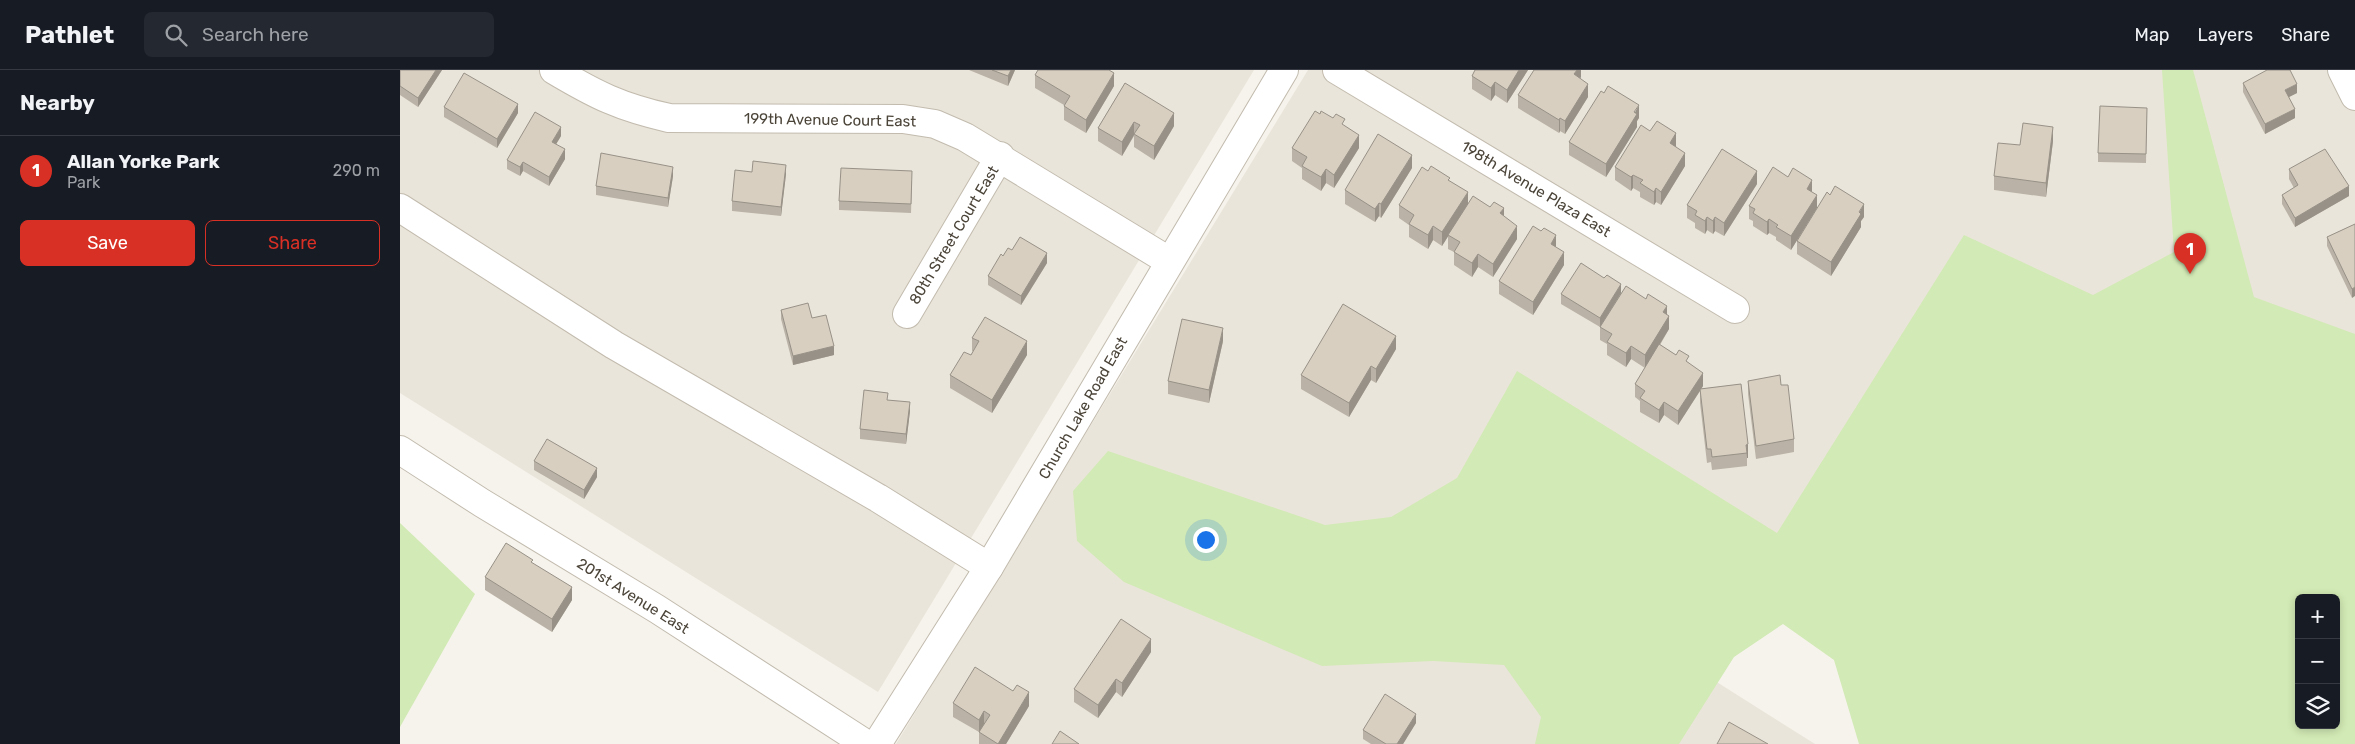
<!DOCTYPE html>
<html lang="en">
<head>
<meta charset="utf-8">
<style>
	body { margin:0; font-family:Rubik,sans-serif; background:#242831; color:#f1f3f6 }
	.controls { position:absolute; right:15px; bottom:15px; display:grid; overflow:hidden; border-radius:8px; box-shadow:0 2px 8px #0003 }
	.controls button { width:45px; height:45px; display:grid; place-items:center; padding:0; border:0; border-bottom:1px solid #363941; background:#171b24; color:#f1f3f6; font:25px sans-serif }
	.you { position:absolute; left:805px; top:469px; width:18px; height:18px; margin:-12px; border:4px solid #fff; border-radius:50%; background:#1a73e8; box-shadow:0 0 0 8px #1a73e833 }
	.badge { display:grid; place-items:center; width:32px; height:32px; border-radius:50%; background:#d93025; color:#fff; font-size:16px; font-weight:700 }
	.pin { position:absolute; translate:-50% -41px; filter:drop-shadow(0 1px 2px #0008) }
	.pin::after { content:''; position:absolute; top:26px; width:18px; height:15px; background:inherit; clip-path:polygon(0 0,100% 0,50% 100%) }
	.list { margin:0; padding:0; list-style:none }
	h2 { display:flex; justify-content:space-between; align-items:center; height:65px; margin:0; padding:0 20px; font-size:21px }
	h2 small { font-size:16px; font-weight:400; color:#9ea1a6 }
	.list li { display:grid; grid-template-columns:32px 1fr auto; gap:15px; align-items:center; box-sizing:border-box; height:70px; padding:0 20px; border-top:1px solid #363941 }
	.list b { display:block; font-size:19px; white-space:nowrap }
	.list p { margin:0; font-size:16px; white-space:nowrap; color:#9ea1a6 }
	.list em { font-size:16px; font-style:normal; color:#9ea1a6 }
	.actions { display:flex; gap:10px; padding:15px 20px }
	.actions a { flex:1; padding:11px 0; border:1px solid #d93025; border-radius:8px; text-align:center; font-size:18px; color:#d93025 }
	.actions .main { background:#d93025; color:#fff }
	.icon { flex:none; width:28px; height:28px; fill:none; stroke:currentColor; stroke-width:2; stroke-linecap:round; stroke-linejoin:round }
	.map { position:relative; flex:none; width:1955px; height:674px; overflow:hidden }
	header { display:flex; align-items:center; gap:30px; box-sizing:border-box; height:70px; padding:0 25px; background:#171b24; border-bottom:1px solid #363941 }
	header strong { font-size:24px }
	nav { display:flex; gap:28px; margin-inline-start:auto; font-size:18px }
	.search { width:350px; height:45px; background:#242831; display:flex; align-items:center; gap:12px; box-sizing:border-box; padding:0 18px; border-radius:8px; color:#9ea1a6; font-size:19px }
	main { display:flex }
	aside { flex:1; background:#171b24 }
	.map>svg:first-child { display:block }
</style>
</head>
<body>
<header>
<strong>Pathlet</strong>
<div class="search"><svg class="icon" aria-label="search" viewBox="0 0 24 24"><circle cx="10" cy="10" r="6"/><path d="M15 15l6 6"/></svg>Search here</div>
<nav><a>Map</a><a>Layers</a><a>Share</a></nav>
</header>
<main>
<aside>
<h2>Nearby<small></small></h2>
<ul class="list">
<li><span class="badge">1</span><div><b>Allan Yorke Park</b><p>Park</p></div><em>290 m</em></li>
</ul>
<div class="actions"><a class="main">Save</a><a>Share</a></div>
</aside>
<div class="map">
<svg width="1955" height="674" viewBox="0 0 1955 674">
	<rect width="100%" height="100%" fill="#f6f3ec"/>
	<g fill="#eae5da">
		<polygon points="0,0 854,0 478,622 0,323"/>
		<polygon points="908,0 1955,0 1955,420 1377,464 1293,597 1415,674 496,674"/>
	</g>
	<g fill="#d2eab5" fill-rule="evenodd">
		<path d="M1762,0H1793L1854,227L1955,264V674H1459L1434,590L1383,554L1334,587L1279,674H1135L1141,647L1104,595L1033,591L922,596L724,512L677,471L673,421L708,381L925,455L991,447L1057,408L1117,301L1377,463L1564,165L1693,225L1774,182ZM1899,528H1936V655H1899Z"/>
		<polygon points="0,453 75,524 0,657"/>
	</g>
	<g fill="none" stroke-linecap="round" stroke-linejoin="round">
		<defs>
			<g id="minor">
				<path d="M154,0C196,25 220,37 269,48L503,49L535,54L565,67L769,191"/>
				<polyline points="937,0 1335,239"/>
				<polyline points="1942,0 1955,26"/>
				<polyline points="0,138 214,275 478,428 589,497"/>
				<polyline points="507,244 600,86"/>
				<polyline points="0,380 82,433 257,539 466,674"/>
				<polyline points="477,674 589,497 884,0"/>
			</g>
		</defs>
		<use href="#minor" stroke="#c2bbae" stroke-width="30"/>
		<use href="#minor" stroke="#fff" stroke-width="28"/>
	</g>
	<g fill="#bab2a6">
		<polygon points="0,0 42,0 18,37 0,25"/>
		<polygon points="569,0 615,0 608,16"/>
		<polygon points="1075,0 1128,0 1107,33 1095,25 1091,31 1072,19 1072,6"/>
		<polygon points="1181,0 1181,7 1180,8 1188,27 1165,64 1160,61 1159,63 1118,38 1118,25"/>
		<polygon points="635,5 714,16 686,63 664,50 664,35 635,18"/>
		<polygon points="725,13 774,56 754,90 734,77 734,66 722,86 698,71 698,58"/>
		<polygon points="1843,13 1897,23 1889,27 1895,48 1865,64 1843,22"/>
		<polygon points="44,37 118,43 97,78 44,47"/>
		<polygon points="1747,38 1746,93 1698,92 1698,83"/>
		<polygon points="1239,48 1237,51 1237,57 1206,107 1169,85 1169,72"/>
		<polygon points="945,56 959,78 934,118 926,113 921,121 902,109 902,98 892,91 892,78"/>
		<polygon points="161,66 156,74 165,89 149,116 123,101 120,106 107,99 107,90"/>
		<polygon points="1653,71 1646,127 1594,120 1594,106"/>
		<polygon points="1276,76 1285,96 1261,135 1256,132 1254,135 1240,127 1240,122 1233,118 1231,121 1215,110 1215,97"/>
		<polygon points="1012,98 981,148 979,146 975,152 945,134 945,120"/>
		<polygon points="1889,99 1949,126 1895,157 1882,134 1882,125 1894,118 1889,109"/>
		<polygon points="1028,101 1050,111 1068,134 1104,146 1117,169 1093,207 1078,197 1072,207 1054,195 1054,182 1048,179 1048,166 1042,176 1033,170 1028,179 1009,167 1009,155 999,148 999,135"/>
		<polygon points="352,102 386,104 381,146 332,141 332,131"/>
		<polygon points="273,106 268,137 196,125 196,116"/>
		<polygon points="512,111 511,143 439,140 439,131"/>
		<polygon points="1357,114 1324,166 1315,161 1313,164 1307,160 1305,164 1295,158 1295,153 1287,148 1287,135"/>
		<polygon points="1412,122 1417,138 1391,180 1376,170 1376,167 1369,163 1367,165 1353,156 1353,151 1349,149 1349,136"/>
		<polygon points="1464,147 1461,151 1461,157 1431,206 1397,184 1397,171"/>
		<polygon points="1955,154 1952,228 1927,176 1927,167"/>
		<polygon points="1156,177 1164,195 1133,245 1099,224 1099,211"/>
		<polygon points="612,180 647,193 621,235 588,215 588,206 603,186"/>
		<polygon points="1221,223 1267,245 1269,259 1260,275 1289,293 1303,316 1301,319 1341,314 1348,388 1347,388 1347,396 1312,400 1311,392 1307,393 1300,333 1300,321 1278,355 1264,345 1259,353 1240,342 1240,331 1235,327 1235,314 1245,298 1231,289 1226,297 1207,285 1207,274 1200,270 1200,257 1161,234 1161,224"/>
		<polygon points="381,240 412,248 434,285 393,295 381,249"/>
		<polygon points="572,268 627,285 592,343 550,318 550,305 571,285 573,281 572,281"/>
		<polygon points="823,271 809,333 768,324 768,311"/>
		<polygon points="996,279 976,313 971,310 949,347 901,319 901,305"/>
		<polygon points="1348,311 1381,315 1394,369 1394,382 1356,389 1348,324"/>
		<polygon points="488,330 510,341 506,374 460,369 460,359"/>
		<polygon points="134,391 197,407 184,429 134,400"/>
		<polygon points="85,507 172,530 152,562 85,520"/>
		<polygon points="751,582 722,627 716,622 698,648 674,632 674,619"/>
		<polygon points="553,633 629,636 606,674 579,674 579,662 553,647"/>
		<polygon points="1016,653 1003,674 971,674 963,669 963,660"/>
	</g>
	<g fill="#979187">
		<polygon points="36,0 42,0 18,37 18,28"/>
		<polygon points="611,0 615,0 608,16 608,6"/>
		<polygon points="1119,0 1128,0 1107,33 1107,20"/>
		<polygon points="1177,0 1181,0 1181,7 1174,18 1174,4"/>
		<polygon points="714,3 714,16 686,63 686,50"/>
		<polygon points="1095,12 1095,25 1091,31 1091,18"/>
		<polygon points="1188,14 1188,27 1165,64 1165,51"/>
		<polygon points="1897,14 1897,23 1885,29 1885,20"/>
		<polygon points="118,34 118,43 97,78 97,69"/>
		<polygon points="1239,35 1239,48 1237,51 1237,57 1206,107 1206,94"/>
		<polygon points="1895,39 1895,48 1865,64 1865,54"/>
		<polygon points="774,43 774,56 754,90 754,76"/>
		<polygon points="1160,48 1160,61 1159,63 1159,50"/>
		<polygon points="734,52 734,65 722,86 722,72"/>
		<polygon points="161,57 161,66 152,81 152,72"/>
		<polygon points="1653,57 1653,71 1646,127 1646,113"/>
		<polygon points="1276,63 1276,76 1270,87 1270,73"/>
		<polygon points="959,65 959,78 934,118 934,105"/>
		<polygon points="165,79 165,89 149,116 149,107"/>
		<polygon points="1285,83 1285,96 1261,135 1261,122"/>
		<polygon points="1012,85 1012,98 981,148 981,134"/>
		<polygon points="123,92 123,101 120,106 120,97"/>
		<polygon points="386,95 386,104 381,146 381,137"/>
		<polygon points="273,97 273,106 268,137 268,128"/>
		<polygon points="926,99 926,113 921,121 921,107"/>
		<polygon points="1357,101 1357,114 1324,166 1324,153"/>
		<polygon points="1233,105 1233,118 1231,121 1231,107"/>
		<polygon points="1412,110 1412,123 1407,119"/>
		<polygon points="1949,116 1949,126 1895,157 1895,148"/>
		<polygon points="1256,118 1256,132 1254,135 1254,122"/>
		<polygon points="1068,122 1068,135 1042,176 1042,162"/>
		<polygon points="1417,125 1417,138 1391,180 1391,166"/>
		<polygon points="979,133 979,146 975,152 975,139"/>
		<polygon points="1464,134 1464,147 1461,151 1461,157 1431,206 1431,192"/>
		<polygon points="1104,138 1104,151 1100,143"/>
		<polygon points="1307,147 1307,160 1305,164 1305,151"/>
		<polygon points="1315,147 1315,161 1313,164 1313,151"/>
		<polygon points="1369,149 1369,163 1367,165 1367,152"/>
		<polygon points="1033,156 1033,170 1028,179 1028,165"/>
		<polygon points="1117,156 1117,169 1093,207 1093,194"/>
		<polygon points="1156,165 1156,179 1151,174"/>
		<polygon points="1164,182 1164,195 1133,245 1133,232"/>
		<polygon points="647,183 647,193 621,235 621,226"/>
		<polygon points="1078,184 1078,197 1072,207 1072,193"/>
		<polygon points="1221,214 1221,223 1200,257 1200,248"/>
		<polygon points="1955,217 1955,226 1952,228 1952,219"/>
		<polygon points="1267,236 1267,249 1269,246 1269,259 1245,298 1245,285 1263,242"/>
		<polygon points="823,258 823,271 809,333 809,320"/>
		<polygon points="996,266 996,279 976,313 976,299"/>
		<polygon points="627,271 627,285 592,343 592,330"/>
		<polygon points="434,276 434,285 393,295 393,286"/>
		<polygon points="1231,276 1231,289 1226,297 1226,283"/>
		<polygon points="971,296 971,310 949,347 949,333"/>
		<polygon points="1303,303 1303,316 1278,355 1278,341"/>
		<polygon points="510,332 510,341 506,374 506,364"/>
		<polygon points="1264,332 1264,345 1259,353 1259,340"/>
		<polygon points="1348,374 1348,388 1347,388 1346,375"/>
		<polygon points="197,398 197,407 184,429 184,420"/>
		<polygon points="172,517 172,530 152,562 152,549"/>
		<polygon points="751,569 751,582 722,627 722,613"/>
		<polygon points="716,609 716,622 698,648 698,635"/>
		<polygon points="629,622 629,636 606,674 598,674"/>
		<polygon points="584,641 584,655 579,663 579,650"/>
		<polygon points="1016,644 1016,653 1003,674 997,674"/>
	</g>
	<g fill="#d8cfc1" stroke="#979187">
		<polygon points="0,0 36,0 18,28 0,16"/>
		<polygon points="592,0 611,0 608,6"/>
		<polygon points="638,0 709,0 714,3 686,50 664,36 670,26 635,5"/>
		<polygon points="1075,0 1119,0 1107,20 1095,12 1091,18 1072,6"/>
		<polygon points="1134,0 1177,0 1174,4 1188,14 1165,51 1160,48 1159,50 1118,25"/>
		<polygon points="1867,0 1890,0 1897,14 1885,20 1895,39 1865,54 1843,13"/>
		<polygon points="64,3 118,34 97,69 44,37"/>
		<polygon points="725,13 774,43 754,76 734,64 740,55 734,52 722,72 698,58"/>
		<polygon points="1208,16 1239,35 1234,42 1237,44 1206,94 1169,72 1201,21 1204,23"/>
		<polygon points="1700,36 1747,38 1746,84 1698,83"/>
		<polygon points="915,41 920,44 921,41 933,48 936,44 945,49 942,54 959,65 934,105 926,99 921,107 902,96 907,87 892,78"/>
		<polygon points="135,42 161,57 152,72 165,79 149,107 123,92 120,97 107,90"/>
		<polygon points="1257,51 1276,63 1270,73 1285,83 1261,122 1256,118 1254,122 1240,113 1243,110 1233,105 1231,107 1215,97 1241,55 1250,61"/>
		<polygon points="1623,53 1653,57 1646,113 1594,106 1598,73 1620,75"/>
		<polygon points="978,64 1012,85 981,134 979,133 975,139 945,120"/>
		<polygon points="1322,79 1357,101 1324,153 1315,147 1313,151 1307,147 1305,151 1295,145 1297,141 1287,135"/>
		<polygon points="1925,79 1949,116 1895,148 1882,125 1898,115 1889,99"/>
		<polygon points="201,83 273,97 268,128 196,116"/>
		<polygon points="353,91 386,95 381,137 332,131 335,100 352,102"/>
		<polygon points="1031,96 1050,108 1048,110 1068,122 1042,162 1033,156 1028,165 1009,154 1014,145 999,135 1022,97 1028,101"/>
		<polygon points="1373,97 1388,107 1393,98 1412,110 1407,119 1417,125 1391,166 1376,157 1378,155 1369,149 1367,152 1353,143 1355,139 1349,136"/>
		<polygon points="441,98 512,101 511,134 439,131"/>
		<polygon points="1435,116 1464,134 1459,142 1461,144 1431,192 1397,171 1427,122 1430,125"/>
		<polygon points="1073,126 1090,137 1094,132 1104,138 1100,143 1117,156 1093,194 1078,184 1072,193 1054,182 1060,172 1048,165"/>
		<polygon points="1955,154 1955,217 1952,219 1927,167"/>
		<polygon points="1133,156 1141,161 1144,158 1156,165 1151,174 1164,182 1133,232 1099,211"/>
		<polygon points="620,167 647,183 621,226 588,206 601,184 603,186 608,178 612,180"/>
		<polygon points="1181,193 1204,208 1207,205 1221,214 1200,248 1161,224"/>
		<polygon points="1226,216 1246,229 1248,224 1267,236 1263,242 1269,246 1245,285 1231,276 1226,283 1207,272 1212,264 1200,257"/>
		<polygon points="408,233 412,248 426,245 434,276 393,286 381,240"/>
		<polygon points="943,234 996,266 976,299 971,296 949,333 901,305"/>
		<polygon points="585,247 627,271 592,330 550,305 564,282 571,285 579,271 572,268"/>
		<polygon points="782,249 823,258 809,320 768,311"/>
		<polygon points="1259,274 1276,285 1279,280 1289,286 1286,291 1303,303 1278,341 1264,332 1259,340 1240,328 1245,321 1235,314"/>
		<polygon points="1380,305 1381,315 1388,315 1394,369 1356,376 1348,311"/>
		<polygon points="1341,314 1348,374 1346,375 1347,383 1312,387 1311,379 1307,379 1300,319"/>
		<polygon points="464,320 488,323 487,330 510,332 506,364 460,359"/>
		<polygon points="147,369 197,398 184,420 134,391"/>
		<polygon points="106,473 133,490 131,492 172,517 152,549 85,507"/>
		<polygon points="721,549 751,569 722,613 716,609 698,635 674,619"/>
		<polygon points="575,597 613,621 617,615 629,622 598,674 579,662 590,645 584,641 579,650 553,633"/>
		<polygon points="985,624 1016,644 997,674 986,674 963,660"/>
		<polygon points="1329,652 1368,674 1317,674"/>
		<polygon points="660,661 679,674 652,674"/>
	</g>
	<g text-anchor="middle" dominant-baseline="central" stroke-width="4.5" stroke-linejoin="round" paint-order="stroke">
		<g font-size="15" fill="#4b4439" stroke="#fff">
			<text transform="translate(430 50) rotate(1)">199th Avenue Court East</text>
			<text transform="translate(1136 119) rotate(31)">198th Avenue Plaza East</text>
			<text transform="translate(554 165) rotate(-59)">80th Street Court East</text>
			<text transform="translate(683 338) rotate(-60)">Church Lake Road East</text>
			<text transform="translate(233 526) rotate(32)">201st Avenue East</text>
		</g>
	</g>
</svg>
<div class="controls">
<button>+</button>
<button>−</button>
<button><svg class="icon" aria-label="layers" viewBox="0 0 24 24"><path d="M12 4l9 5-9 5-9-5zM3 14l9 5 9-5"/></svg></button>
</div>
<div class="you"></div>
<div class="pin badge" style="left:1790px;top:204px">1</div>
</div>
</main>
</body>
</html>
